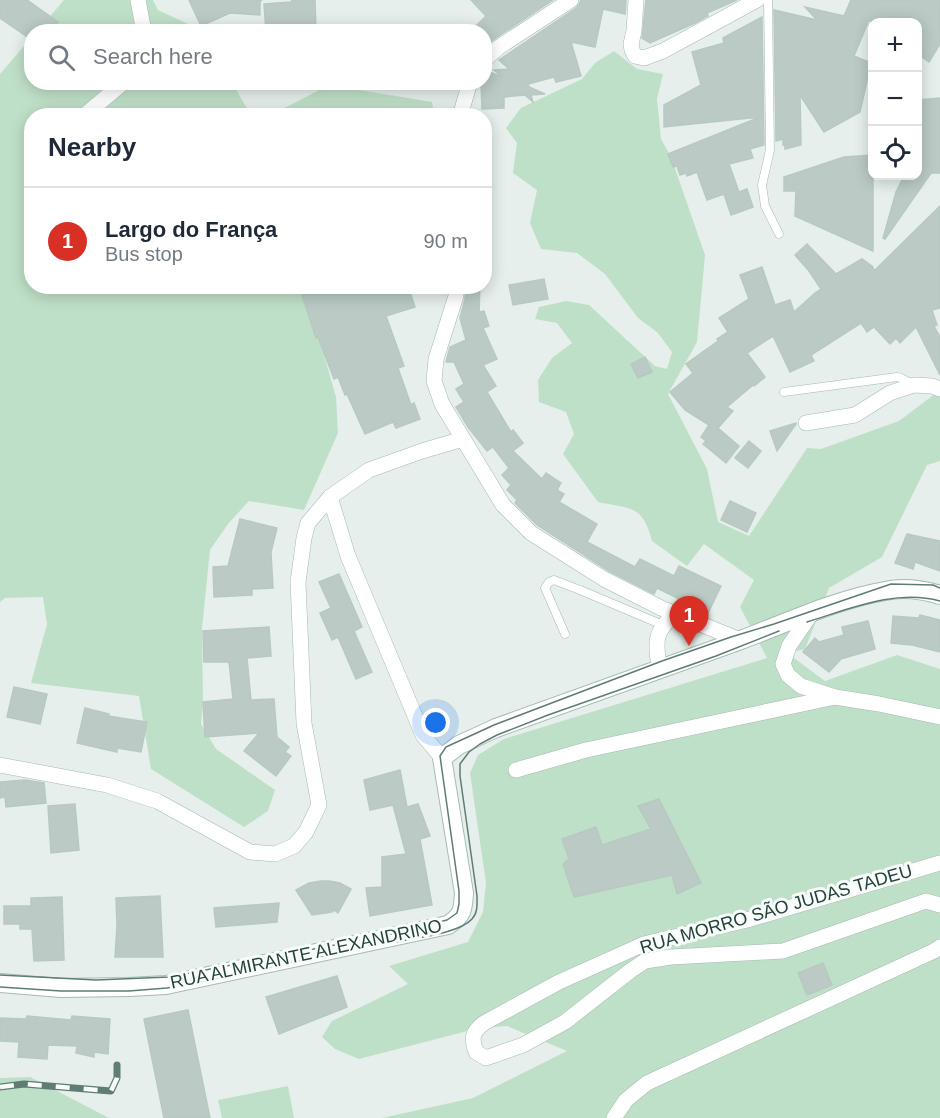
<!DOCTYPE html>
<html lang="en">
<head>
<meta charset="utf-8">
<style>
	body { margin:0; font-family:Helvetica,sans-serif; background:#f6f6f7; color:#1f2937 }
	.controls { position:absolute; right:18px; top:18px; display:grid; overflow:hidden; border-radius:12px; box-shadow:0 3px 15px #0003 }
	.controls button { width:54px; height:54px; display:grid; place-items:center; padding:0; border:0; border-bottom:2px solid #e0e1e3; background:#fff; color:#1f2937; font:30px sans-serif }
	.you { position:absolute; left:436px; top:723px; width:21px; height:21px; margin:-15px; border:4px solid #fff; border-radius:50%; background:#1a73e8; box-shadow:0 0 0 9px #1a73e833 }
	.badge { display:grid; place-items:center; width:39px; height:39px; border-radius:50%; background:#d93025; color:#fff; font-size:20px; font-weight:700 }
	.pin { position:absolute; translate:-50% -50px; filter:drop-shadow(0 2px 3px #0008) }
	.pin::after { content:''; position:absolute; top:32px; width:21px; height:18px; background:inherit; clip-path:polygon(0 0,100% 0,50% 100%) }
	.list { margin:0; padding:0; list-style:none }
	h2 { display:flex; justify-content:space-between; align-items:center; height:78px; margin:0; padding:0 24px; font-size:26px }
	h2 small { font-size:20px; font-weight:400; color:#747a83 }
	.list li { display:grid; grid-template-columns:39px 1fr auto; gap:18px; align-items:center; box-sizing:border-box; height:108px; padding:0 24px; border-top:2px solid #e0e1e3 }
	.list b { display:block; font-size:22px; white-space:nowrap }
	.list p { margin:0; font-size:20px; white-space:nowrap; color:#747a83 }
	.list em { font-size:20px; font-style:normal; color:#747a83 }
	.icon { flex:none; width:33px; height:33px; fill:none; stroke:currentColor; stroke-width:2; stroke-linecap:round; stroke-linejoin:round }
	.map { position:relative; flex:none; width:940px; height:1118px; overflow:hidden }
	.search { position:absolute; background:#fff; box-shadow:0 3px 15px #0003; left:24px; top:24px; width:468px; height:66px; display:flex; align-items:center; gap:15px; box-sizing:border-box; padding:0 21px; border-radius:24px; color:#747a83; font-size:22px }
	.panel { position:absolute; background:#fff; box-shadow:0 3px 15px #0003; left:24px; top:108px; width:468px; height:186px; border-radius:24px }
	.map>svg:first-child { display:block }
</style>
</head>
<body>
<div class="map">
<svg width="940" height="1118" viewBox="0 0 940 1118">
	<rect width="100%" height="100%" fill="#e6efeb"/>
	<g fill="#bfe0c8">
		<polygon points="64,0 153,0 158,10 203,31 37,32"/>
		<polygon points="31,38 32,82 232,83 251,115 32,116 32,286 305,287 336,397 338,433 304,510 249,501 228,524 210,550 202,628 203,702 201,724 216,749 275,790 268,811 244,827 151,769 139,696 31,683 47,624 43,597 5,598 0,602 0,74"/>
		<path d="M614,51L637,69L663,74L657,99L661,139L671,157L705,255L697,342L668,394L707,469L718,522L749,536L807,448L821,449L899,421L936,393L940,396V461L927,465L882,557L829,588L805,649L787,653L825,681L897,655L940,669V1118H382L473,1098L567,1051L507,1026L479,1028L359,1059L335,1049L322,1037L332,1021L408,984L389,966L468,942L483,912L486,883L470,773L478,755L504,739L767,658L740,607L754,580L704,544L687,566L652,541C643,505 631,509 598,502L563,454L574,434L566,412L539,402L538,380L552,358L572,343L557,323L535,319L539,307L566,301L589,305L655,366L667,369L672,352L657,332L638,318L605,274L577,253L541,249L530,223L537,190L513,173L517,143L506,128L521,108L582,79L595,63Z"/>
		<polygon points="329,85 432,102 434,115 271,115"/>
		<polygon points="30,1077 109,1118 0,1118 0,1078"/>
		<polygon points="288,1086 294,1118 222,1118 218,1100"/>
	</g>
	<g fill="#bbcac4" stroke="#b8c9c2" stroke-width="1.5">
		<polygon points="0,0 27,0 58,22 51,32 32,32 32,40 0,18"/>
		<polygon points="189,0 262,0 260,1 260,15 230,13 201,26"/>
		<polygon points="292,0 315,0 316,32 266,32 264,4 291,2"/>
		<polygon points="471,0 553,0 494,39 486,46 484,32 470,32 486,16"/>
		<polygon points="581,0 626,0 625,14 603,9 595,47 571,42 581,76 556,82 554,77 528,84 529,87 545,94 531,95 533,102 525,95 504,97 504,108 482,109 481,82 484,82 484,70 503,77 494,70 509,69 499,60 576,8 579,5"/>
		<polygon points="646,0 737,0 707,13 708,16 695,23 650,43 642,38"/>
		<polygon points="851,0 940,0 940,44 929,62 918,54 918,22 872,22 869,20 854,56 871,63 860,112 824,132 800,95 801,145 785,149 785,145 783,145 783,139 776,141 774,10 817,20 805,7 844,16"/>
		<polygon points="762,17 764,145 750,149 753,158 729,164 739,192 747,189 753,207 731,215 724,194 707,200 697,172 687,176 686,173 680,175 677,166 673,167 668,154 760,117 664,127 664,105 701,85 692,52 724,43 723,38"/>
		<polygon points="940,98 940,173 931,173 885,239 883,238 896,192 904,176 918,176 918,100"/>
		<polygon points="873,155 873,251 795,216 796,191 784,191 784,177 844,157"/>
		<polygon points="940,206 940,308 932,310 937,325 934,326 940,337 940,375 916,327 900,343 896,338 890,344 874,327 867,332 861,323 811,355 814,361 790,372 773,336 747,353 765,377 754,386 753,385 727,407 733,411 718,428 739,446 726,463 703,444 706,441 701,437 709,425 685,410 670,392 693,373 686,364 718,341 717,339 728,332 719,318 749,299 740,275 762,267 775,305 790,300 794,312 815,293 821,289 809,271 795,255 807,244 836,274 862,259 873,267 873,269 875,270"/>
		<polygon points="544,279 548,299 513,305 509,285"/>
		<polygon points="299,286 408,286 415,307 386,316 404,366 398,368 411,405 414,403 420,419 396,428 393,422 365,434 347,394 345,395 338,377 334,379 318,337 316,338"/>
		<polygon points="466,286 480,286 479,312 484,311 489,326 483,328 497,359 483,365 496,386 487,392 511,432 513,430 523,443 513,451 542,479 546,473 561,483 557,490 564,494 559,502 597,524 587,542 635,567 640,559 674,576 679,566 721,586 708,613 657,588 654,594 609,571 537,525 515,503 517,500 507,490 511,485 502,475 509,468 493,447 487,451 468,427 456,407 464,402 456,389 464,384 454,362 446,362 450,347 466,340 460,318 465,299"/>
		<polygon points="645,357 652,372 638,378 631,364"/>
		<polygon points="796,423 796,424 777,451 770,431"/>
		<polygon points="749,441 761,451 748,468 735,458"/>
		<polygon points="730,501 756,513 747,532 721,520"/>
		<polygon points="240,519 277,528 271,552 273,588 252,589 252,595 214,597 213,567 228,566"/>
		<polygon points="907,534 940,541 940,571 915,562 913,569 895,563"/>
		<polygon points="339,574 362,627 354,631 372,672 356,679 338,637 332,640 320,613 331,608 319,582"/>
		<polygon points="920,615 940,620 940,652 912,645 891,643 893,616 919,618"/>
		<polygon points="868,621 875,649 841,659 829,672 803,652 815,638 819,642 844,635 842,627"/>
		<polygon points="269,627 271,656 247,658 251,700 274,699 277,737 289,747 285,752 291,756 276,776 244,751 259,733 205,737 203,702 233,699 229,662 204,662 203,631"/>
		<polygon points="14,687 47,694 40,724 7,717"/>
		<polygon points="85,708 109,714 108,716 147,722 141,752 117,748 117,752 77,743"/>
		<polygon points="400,770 407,807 418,804 430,836 420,839 432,905 370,916 366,888 382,887 382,857 406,854 393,805 370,810 364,780"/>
		<polygon points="25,780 44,783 46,803 6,807 5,797 0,798 0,782"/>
		<polygon points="659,799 701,883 677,894 672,875 574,897 563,864 569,859 562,839 596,827 602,845 651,829 638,806"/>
		<polygon points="75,804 79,850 51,853 48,806"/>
		<polygon points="321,881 329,881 340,883 351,889 338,913 334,910 332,912 312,915 296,890 309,883"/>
		<polygon points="160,896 163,957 115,957 117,926 116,898"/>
		<polygon points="62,897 64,960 34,961 32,929 20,929 20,924 4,924 4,906 31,906 31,898"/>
		<polygon points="279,903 277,922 216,927 214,908"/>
		<polygon points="823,963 832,985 807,995 798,973"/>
		<polygon points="337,976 347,1007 279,1034 266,997"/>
		<polygon points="188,1010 210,1118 164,1118 144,1019"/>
		<polygon points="27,1016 71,1020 72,1016 110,1019 108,1054 94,1052 94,1057 76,1053 77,1046 48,1045 47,1059 18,1057 19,1042 0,1041 0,1018 26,1019"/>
	</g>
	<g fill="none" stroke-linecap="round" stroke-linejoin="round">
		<defs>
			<g id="lane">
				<polyline points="768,0 770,150 762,185 765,206 779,234"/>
				<polyline points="784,392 897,377 901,378 913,384"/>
				<polyline points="565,634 545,588 549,582 554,580 580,590 663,625"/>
			</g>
			<g id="street">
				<polyline points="138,0 144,32"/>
				<polyline points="636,0 634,31 631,44 632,50 635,56 644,58 663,51 757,0"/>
				<polyline points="484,60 499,47 571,0"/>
				<polyline points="86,114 124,82"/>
				<polyline points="460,116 470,82"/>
				<polyline points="456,286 456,296 436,359 434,381 442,404 503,505 531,533 604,579 661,608 740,640"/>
				<polyline points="806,423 855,415 890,393 914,385 932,386 940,389"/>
				<polyline points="330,497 348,556 423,735 442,758"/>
				<polyline points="813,611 789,646 783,664 788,675 801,686 835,697 879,704 940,717"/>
				<path d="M659,669C656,640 653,635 674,614"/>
				<polyline points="0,765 107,785 157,801 250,852 275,854 294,846 306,832 319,805 304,723 298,582 304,538 308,523 330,497 369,470 422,451 463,439"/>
				<polyline points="516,770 586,750 835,697"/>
				<path d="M940,863L747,920L644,944L559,982L484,1023C472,1032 471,1038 476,1052L486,1058L523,1045L565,1022L630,971L645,961L671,957L783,951L926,901L940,905"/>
				<polyline points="614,1118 626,1100 647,1083 934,951 940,947"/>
			</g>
			<path id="secondary" d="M0,983L61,988L129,987L166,985L448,925C463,915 463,910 464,893L442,758L459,745L496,728C577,699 658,670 738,641C787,623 834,600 885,591C903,587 923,590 940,595"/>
		</defs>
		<use href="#lane" stroke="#a8b8b2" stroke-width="9"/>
		<use href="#street" stroke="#a8b8b2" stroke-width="16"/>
		<use href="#secondary" stroke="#a4bbb3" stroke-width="20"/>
		<use href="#lane" stroke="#fff" stroke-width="8"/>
		<use href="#street" stroke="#fff" stroke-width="15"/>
		<use href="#secondary" stroke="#fff" stroke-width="18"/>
		<g stroke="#5f7d75" stroke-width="1.5">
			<path d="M807,622C850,609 895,589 940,601"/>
			<path d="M391,943C412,938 459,934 472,919C478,913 477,904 477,896L460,776V764L469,752L480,744L497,735L548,715L716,656L779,631"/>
			<polyline points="0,975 96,980 169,977 392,934 447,920 457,913 459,904 459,891 440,756 446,747 494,725 662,661 731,637 774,624 891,584 933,585 940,588"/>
			<polyline points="0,987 61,991 129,991 167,988 332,954"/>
		</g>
		<defs>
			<polyline id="rail" points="0,1087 24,1084 111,1091 117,1078 117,1065"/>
		</defs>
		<use href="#rail" stroke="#5f7d75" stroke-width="7"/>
		<use href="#rail" stroke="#f7fbf9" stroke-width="4.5" stroke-dasharray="14" stroke-linecap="butt"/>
	</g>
	<g text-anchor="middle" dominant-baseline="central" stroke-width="6" stroke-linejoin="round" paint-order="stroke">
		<g font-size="18" fill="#24423a" stroke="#f7fbf9">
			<text transform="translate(776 909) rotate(-16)">RUA MORRO SÃO JUDAS TADEU</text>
			<text transform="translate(306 954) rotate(-12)">RUA ALMIRANTE ALEXANDRINO</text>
		</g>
	</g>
</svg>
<div class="controls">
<button>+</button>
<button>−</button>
<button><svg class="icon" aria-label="locate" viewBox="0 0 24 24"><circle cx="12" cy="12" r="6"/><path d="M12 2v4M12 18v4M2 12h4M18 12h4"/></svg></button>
</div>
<div class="you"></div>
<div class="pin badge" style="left:689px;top:646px">1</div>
<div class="search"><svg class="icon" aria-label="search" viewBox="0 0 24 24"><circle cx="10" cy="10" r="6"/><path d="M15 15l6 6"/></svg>Search here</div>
<section class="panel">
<h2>Nearby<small></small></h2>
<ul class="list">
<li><span class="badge">1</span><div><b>Largo do França</b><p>Bus stop</p></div><em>90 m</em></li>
</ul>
</section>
</div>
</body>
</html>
